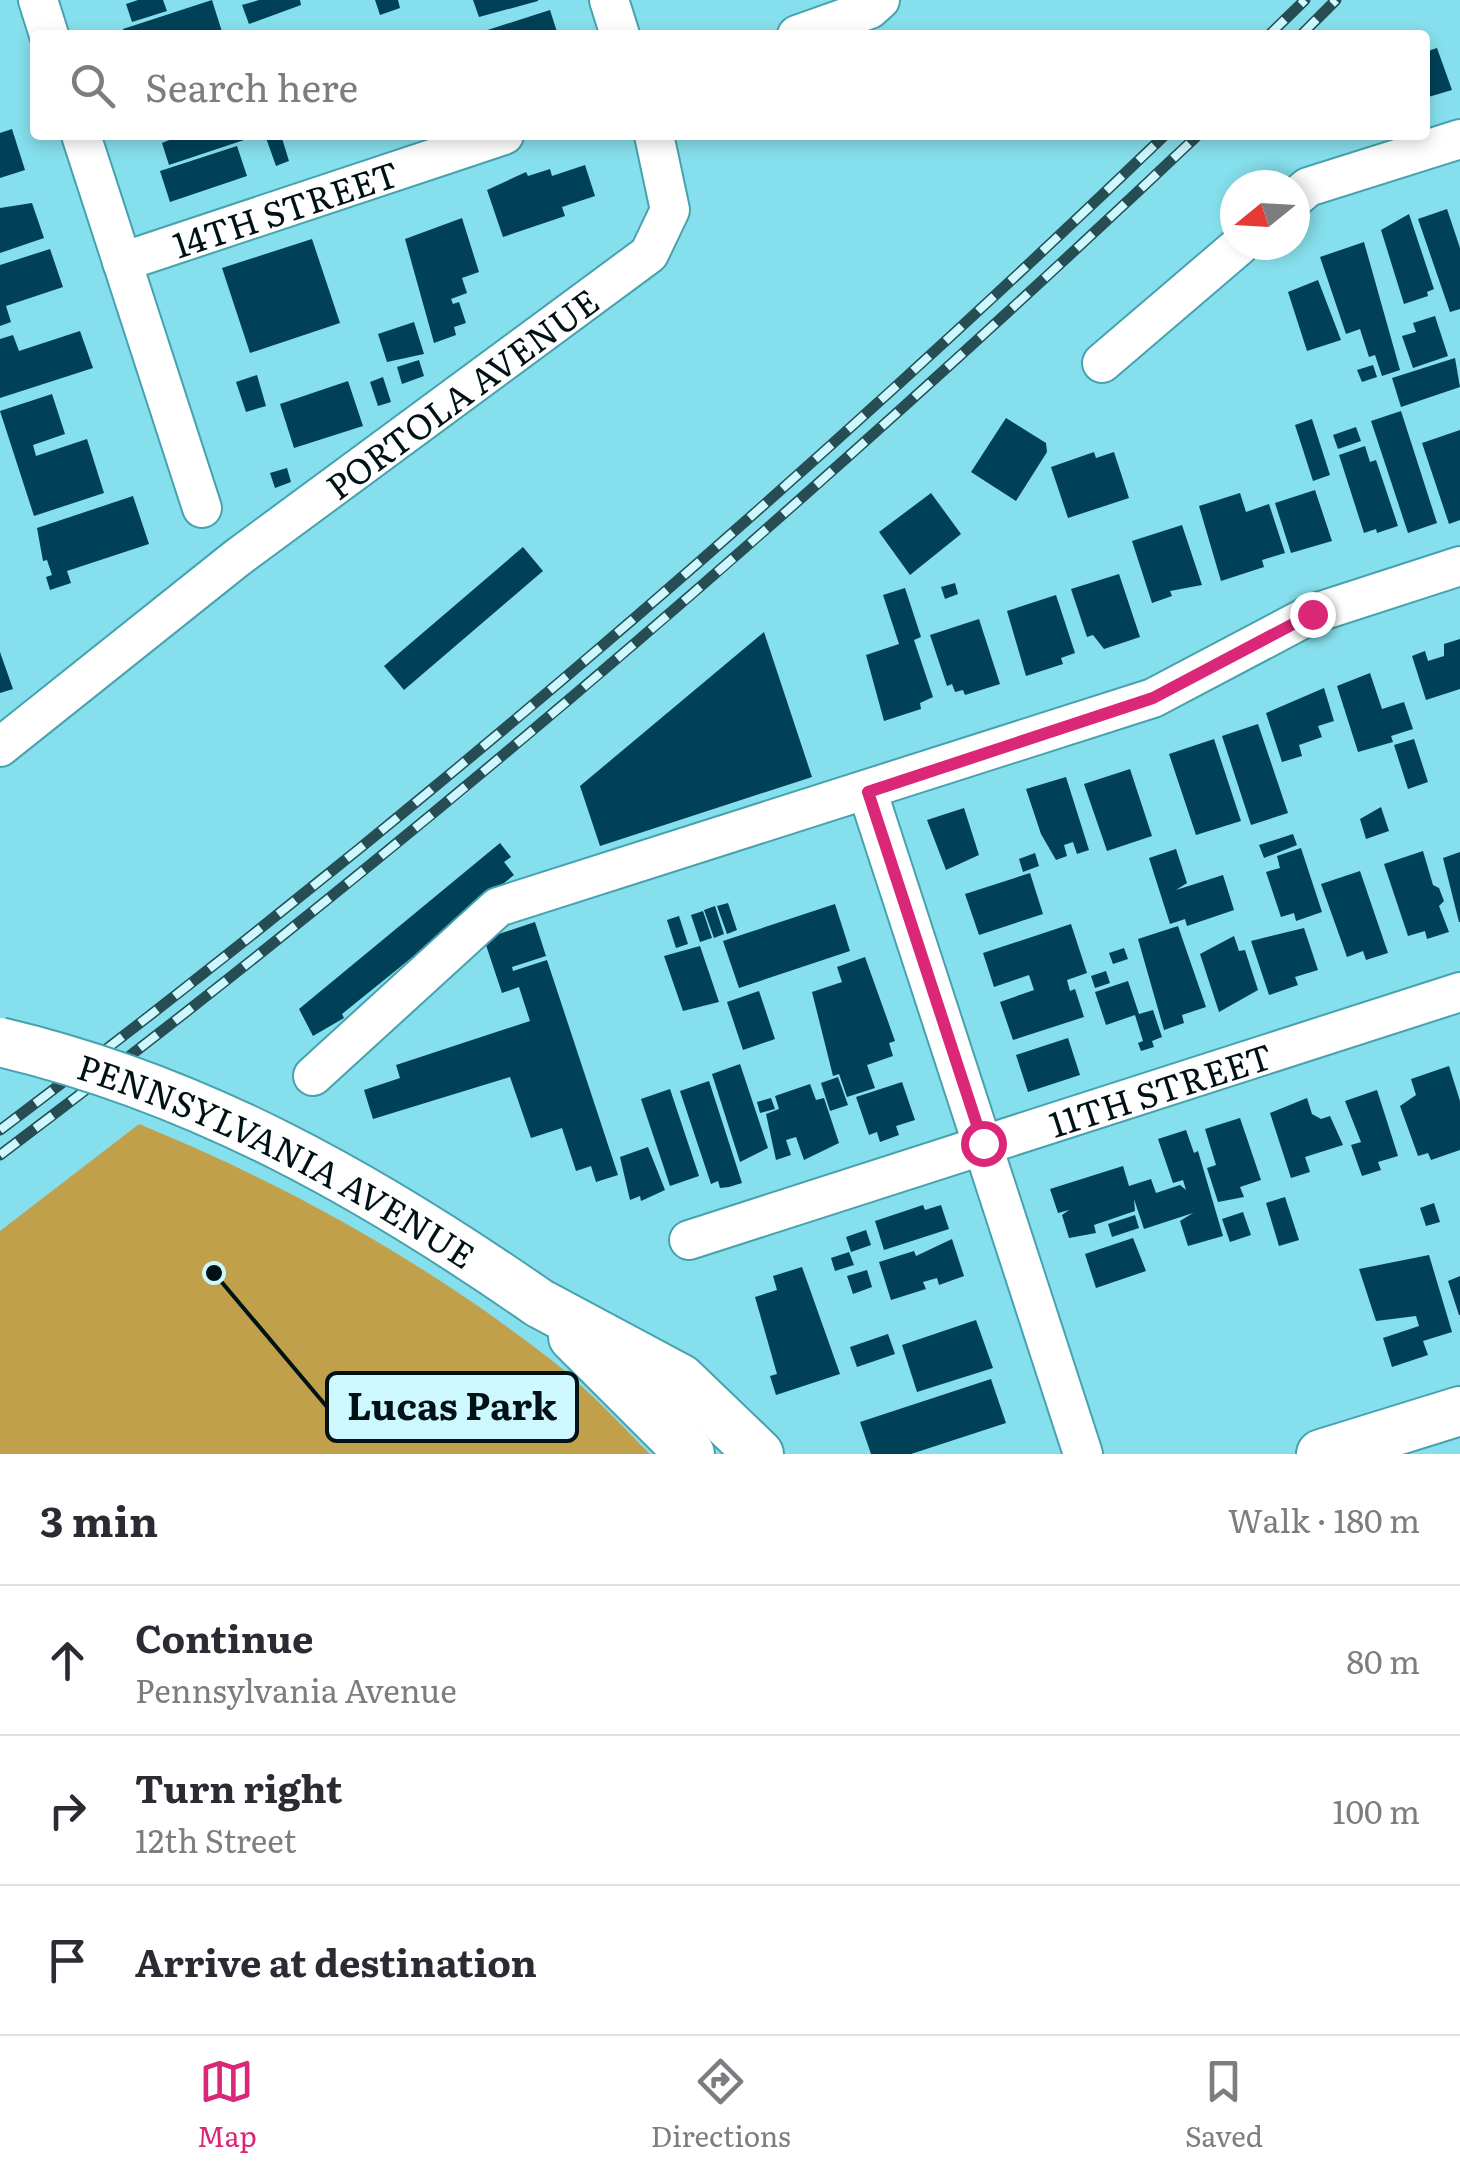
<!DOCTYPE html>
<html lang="en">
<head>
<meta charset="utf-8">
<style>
	body { margin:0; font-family:Literata,serif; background:#f2f2f3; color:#2b2b33 }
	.compass { position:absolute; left:1220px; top:170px; width:90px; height:90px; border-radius:50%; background:#fff; box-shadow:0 5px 15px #0003; rotate:252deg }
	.stop { position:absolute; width:30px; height:30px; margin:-22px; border:8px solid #db2777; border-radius:50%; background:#fff }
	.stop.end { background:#db2777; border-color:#fff; box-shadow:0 2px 10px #0008 }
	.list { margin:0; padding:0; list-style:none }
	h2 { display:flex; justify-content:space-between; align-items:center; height:130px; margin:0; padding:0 40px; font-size:42px }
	h2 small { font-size:32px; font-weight:400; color:#7c7c81 }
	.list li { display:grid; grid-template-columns:65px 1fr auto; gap:30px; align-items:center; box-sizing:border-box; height:150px; padding:0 40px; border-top:2px solid #e1e1e2 }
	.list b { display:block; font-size:38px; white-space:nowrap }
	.list p { margin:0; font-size:32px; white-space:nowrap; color:#7c7c81 }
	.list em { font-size:32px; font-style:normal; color:#7c7c81 }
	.icon { flex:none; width:55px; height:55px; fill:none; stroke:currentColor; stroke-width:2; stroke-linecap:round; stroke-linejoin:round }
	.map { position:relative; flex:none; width:1460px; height:1454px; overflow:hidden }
	.search { position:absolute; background:#fff; box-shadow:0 5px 15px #0003; left:30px; right:30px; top:30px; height:110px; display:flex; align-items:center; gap:25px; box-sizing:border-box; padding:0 35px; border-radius:10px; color:#7c7c81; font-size:38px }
	.sheet { height:580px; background:#fff }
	nav { display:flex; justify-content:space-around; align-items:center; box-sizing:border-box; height:140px; border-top:2px solid #e1e1e2; background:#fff; font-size:28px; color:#7c7c81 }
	nav a { display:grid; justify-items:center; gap:5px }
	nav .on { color:#db2777 }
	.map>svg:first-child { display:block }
</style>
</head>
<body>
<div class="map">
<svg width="1460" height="1454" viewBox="0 0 1460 1454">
	<rect width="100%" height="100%" fill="#86dfec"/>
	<path fill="#c1a04c" d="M139,1124C286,1184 424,1261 550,1359C586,1387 618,1422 650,1454H0V1231Z"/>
	<g fill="#004158">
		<polygon points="138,0 163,0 167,11 132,22 126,4"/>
		<polygon points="212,0 223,35 125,35 123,29"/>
		<polygon points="259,0 300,0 301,5 249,24 242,5"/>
		<polygon points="375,0 398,0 400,8 380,15"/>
		<polygon points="473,0 538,0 538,1 479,17"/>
		<polygon points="550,10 558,35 475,35 475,34"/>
		<polygon points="1437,48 1452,90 1425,98 1425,52"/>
		<polygon points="12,129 25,170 0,178 0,133"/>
		<polygon points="181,135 256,135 256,136 169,165 162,143"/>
		<polygon points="265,135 281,135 289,161 276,166"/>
		<polygon points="237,146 247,176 170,202 160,171"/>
		<polygon points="585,165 595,196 562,207 565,216 503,237 487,190 526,172 528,176 550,169 552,176"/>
		<polygon points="32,203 44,238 0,253 0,208"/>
		<polygon points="1447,209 1460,248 1460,309 1450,312 1418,219"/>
		<polygon points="1409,214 1434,289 1427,292 1428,296 1404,304 1381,230"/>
		<polygon points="462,218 479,272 462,278 467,293 451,299 453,304 459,302 466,323 454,327 456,335 434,343 405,239"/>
		<polygon points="312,239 340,323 250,353 222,268"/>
		<polygon points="1364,242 1400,370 1382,376 1375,355 1369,357 1360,329 1346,334 1320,257"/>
		<polygon points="50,249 63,287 6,306 11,322 0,326 0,265"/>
		<polygon points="1318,280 1341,340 1307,351 1288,292"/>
		<polygon points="1435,316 1448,356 1413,368 1402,336 1416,332 1413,323"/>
		<polygon points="414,322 424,354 387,362 378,334"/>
		<polygon points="80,331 93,368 0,398 0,339 13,335 19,351"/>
		<polygon points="1455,358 1460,387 1401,407 1392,378"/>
		<polygon points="419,360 424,376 402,384 397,367"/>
		<polygon points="1373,365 1377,377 1362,382 1357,370"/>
		<polygon points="257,375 266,406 246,412 236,382"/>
		<polygon points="383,377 391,402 378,406 370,382"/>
		<polygon points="348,381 363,426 294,448 280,404"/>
		<polygon points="52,394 65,434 33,445 36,456 87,439 104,493 34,516 0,411"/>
		<polygon points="1401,411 1437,523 1408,533 1371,421"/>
		<polygon points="1006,418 1046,443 1047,452 1016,501 971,472"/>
		<polygon points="1312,419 1330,475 1313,481 1295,425"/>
		<polygon points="1356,427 1361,441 1338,449 1333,435"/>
		<polygon points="1460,430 1460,520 1449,524 1422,443"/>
		<polygon points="1365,446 1370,462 1376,460 1398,526 1377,533 1376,529 1364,533 1339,455"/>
		<polygon points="1094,452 1096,458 1114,452 1129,498 1068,518 1051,467"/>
		<polygon points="287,468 291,482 275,488 270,473"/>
		<polygon points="1315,490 1332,541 1291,553 1275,503"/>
		<polygon points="931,493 961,534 910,575 879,532"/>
		<polygon points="1240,493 1246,512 1269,504 1285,553 1262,560 1264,567 1221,581 1199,506"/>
		<polygon points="133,496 149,544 67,571 71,583 50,590 46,577 52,575 47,560 43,561 37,528"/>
		<polygon points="1182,525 1202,585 1170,591 1172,596 1152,603 1132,541"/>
		<polygon points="523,547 543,571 404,690 384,666"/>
		<polygon points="1119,574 1140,637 1104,649 1093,635 1087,637 1071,589"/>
		<polygon points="955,583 958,594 945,599 941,587"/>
		<polygon points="905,588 921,637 914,640 933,697 920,703 921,709 884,721 866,655 899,644 883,595"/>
		<polygon points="1056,595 1075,653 1061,658 1063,664 1026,676 1007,611"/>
		<polygon points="979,619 1000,684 965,695 963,690 955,692 952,684 947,686 930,635"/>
		<polygon points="764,632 812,777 600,846 580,786"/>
		<polygon points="1460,639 1460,689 1426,700 1412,656 1425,651 1428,661 1444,656 1444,644"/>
		<polygon points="0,652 13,689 0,693"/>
		<polygon points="1370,673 1382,709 1404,702 1413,729 1391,736 1393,742 1358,752 1337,686"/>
		<polygon points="1324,688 1334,721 1318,726 1322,737 1299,745 1302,756 1282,762 1266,713"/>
		<polygon points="1258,724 1288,813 1251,825 1222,736"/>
		<polygon points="1214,739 1241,821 1196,835 1169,754"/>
		<polygon points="1414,739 1428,782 1408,789 1394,745"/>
		<polygon points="1130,769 1152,836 1107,851 1084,784"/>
		<polygon points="1066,777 1089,850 1077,854 1073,842 1064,845 1067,856 1056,860 1041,834 1026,789"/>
		<polygon points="1381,807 1389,831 1366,839 1360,819"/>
		<polygon points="964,808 979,855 946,870 927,820"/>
		<polygon points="1293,834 1297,845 1264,858 1259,845"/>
		<polygon points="500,843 511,857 504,862 514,875 342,1014 344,1018 313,1036 299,1009"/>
		<polygon points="1301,848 1322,912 1296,921 1294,913 1281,917 1266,872 1280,868 1277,856"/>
		<polygon points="1176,849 1187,883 1176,890 1223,875 1234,910 1187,926 1185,919 1170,924 1149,858"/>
		<polygon points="1423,851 1433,885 1439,888 1444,901 1439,906 1449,932 1427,939 1425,931 1408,936 1384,864"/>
		<polygon points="1460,852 1460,922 1459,922 1443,858"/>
		<polygon points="1035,853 1039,866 1023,872 1019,859"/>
		<polygon points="1360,871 1388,953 1366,960 1363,951 1347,957 1321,884"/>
		<polygon points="1030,873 1043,914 979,935 965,894"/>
		<polygon points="728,903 737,930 727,934 717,906"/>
		<polygon points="835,904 850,951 739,988 723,941"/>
		<polygon points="715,906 724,934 714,938 704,910"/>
		<polygon points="703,911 712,938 700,942 691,915"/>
		<polygon points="679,916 688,944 676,948 667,920"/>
		<polygon points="535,922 546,956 512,967 513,971 547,960 618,1175 596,1182 591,1166 576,1171 562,1128 531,1138 510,1077 373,1119 364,1090 400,1078 396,1065 530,1021 519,987 502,993 484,939"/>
		<polygon points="1071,924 1087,973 1067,980 1070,991 1075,989 1084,1017 1013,1040 1000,1002 1034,990 1029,975 994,987 983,953"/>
		<polygon points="1178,926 1206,1007 1182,1015 1184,1023 1164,1030 1138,939"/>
		<polygon points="1304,928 1318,970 1295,977 1298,985 1269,995 1251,941"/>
		<polygon points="1234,936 1239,951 1245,950 1258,990 1219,1012 1200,954"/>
		<polygon points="700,946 719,1002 683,1011 664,956"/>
		<polygon points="1124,948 1128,959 1113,964 1109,953"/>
		<polygon points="865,957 895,1041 889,1043 893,1056 867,1065 875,1088 847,1097 839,1074 833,1076 812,992 842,982 837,967"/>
		<polygon points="1106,971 1110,983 1095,988 1091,976"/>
		<polygon points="1128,981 1139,1014 1153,1010 1162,1037 1152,1041 1154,1047 1141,1051 1138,1043 1143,1041 1135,1015 1106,1025 1095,992"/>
		<polygon points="759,991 775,1039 743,1050 727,1002"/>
		<polygon points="1068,1038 1080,1075 1028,1092 1016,1055"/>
		<polygon points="740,1064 768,1148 740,1162 712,1074"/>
		<polygon points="1449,1066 1460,1101 1460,1150 1431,1160 1428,1153 1418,1156 1400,1106 1416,1095 1411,1079"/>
		<polygon points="838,1077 848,1105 830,1111 821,1083"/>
		<polygon points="709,1081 742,1183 729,1187 720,1188 718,1181 711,1184 680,1091"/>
		<polygon points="902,1082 915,1120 896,1126 899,1135 880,1142 877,1132 869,1135 856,1097"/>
		<polygon points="810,1084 816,1100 824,1098 839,1143 804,1160 796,1137 786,1140 791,1155 776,1160 766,1114 779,1109 775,1096"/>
		<polygon points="670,1089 699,1176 670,1186 641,1099"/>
		<polygon points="1377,1090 1398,1156 1378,1162 1381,1170 1362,1176 1351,1145 1361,1142 1345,1101"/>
		<polygon points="771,1098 775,1109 760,1113 757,1102"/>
		<polygon points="1307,1098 1312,1114 1321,1119 1330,1116 1343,1145 1305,1157 1310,1172 1291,1178 1270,1113"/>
		<polygon points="1240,1118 1261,1180 1240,1187 1244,1197 1218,1202 1207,1168 1216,1165 1205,1129"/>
		<polygon points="1186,1130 1194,1153 1198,1151 1223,1236 1188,1246 1180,1221 1193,1213 1144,1229 1134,1199 1135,1211 1094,1225 1096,1233 1069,1238 1062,1215 1069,1210 1058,1213 1050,1189 1123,1166 1129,1186 1151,1179 1156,1193 1180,1185 1186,1190 1183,1180 1173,1183 1158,1139"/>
		<polygon points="648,1147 665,1190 641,1201 640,1196 630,1200 620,1157"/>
		<polygon points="1285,1197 1299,1240 1279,1246 1266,1203"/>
		<polygon points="1434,1203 1440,1222 1426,1226 1420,1208"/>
		<polygon points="923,1205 925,1210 941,1205 949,1229 884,1250 875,1221"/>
		<polygon points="1243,1212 1251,1235 1230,1242 1222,1219"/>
		<polygon points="1135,1215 1139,1228 1112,1237 1108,1224"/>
		<polygon points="866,1230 871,1245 851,1252 846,1237"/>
		<polygon points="1133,1238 1146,1271 1096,1288 1085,1254"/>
		<polygon points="952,1239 964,1276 939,1285 937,1278 923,1282 926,1289 891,1300 879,1262 914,1251 916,1256"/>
		<polygon points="849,1252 854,1265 835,1271 831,1258"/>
		<polygon points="1429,1255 1452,1332 1423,1341 1428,1355 1392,1367 1383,1338 1419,1326 1416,1316 1376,1321 1359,1269"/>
		<polygon points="802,1267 840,1374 776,1395 770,1376 777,1374 755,1297 777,1290 773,1276"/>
		<polygon points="867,1270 872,1287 853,1294 847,1276"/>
		<polygon points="1460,1276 1460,1315 1459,1315 1448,1281"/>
		<polygon points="976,1320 993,1368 917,1392 902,1345"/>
		<polygon points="888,1334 895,1354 857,1367 850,1347"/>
		<polygon points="991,1379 1006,1423 911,1454 871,1454 860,1422"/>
	</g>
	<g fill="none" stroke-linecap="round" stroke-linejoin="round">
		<defs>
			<g id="minor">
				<polyline points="38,0 49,35"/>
				<polyline points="609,0 620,35"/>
				<polyline points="797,35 870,9 880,0"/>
				<polyline points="81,135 202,508"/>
				<polyline points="1295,198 1308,187 1460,139"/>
				<path id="s1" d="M122,262L504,135"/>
				<polyline points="1102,363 1240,245"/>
				<path id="s2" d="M0,747L237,558L649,254L670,210L654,135"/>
				<polyline points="868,793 1083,1454"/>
				<polyline points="313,1076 498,907 1153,698 1312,614 1460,566"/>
				<path id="s3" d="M689,1240L1460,992"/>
			</g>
			<g id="major">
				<polyline points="539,1303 681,1379 759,1454"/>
				<polyline points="573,1337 690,1454"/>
				<polyline points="1321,1454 1460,1411"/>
			</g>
		</defs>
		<use href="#minor" stroke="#47a2af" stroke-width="42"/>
		<use href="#major" stroke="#47a2af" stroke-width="52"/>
		<use href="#minor" stroke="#fff" stroke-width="38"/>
		<use href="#major" stroke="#fff" stroke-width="48"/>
		<defs>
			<g id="rail">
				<polyline points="1269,35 1305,0"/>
				<polyline points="1301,35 1336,0"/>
				<path d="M0,1130C408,823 797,488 1165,135"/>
				<path d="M0,1155C419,840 817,495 1198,135"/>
			</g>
		</defs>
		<use href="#rail" stroke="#274d54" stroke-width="11"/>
		<use href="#rail" stroke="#cef8ff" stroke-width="8" stroke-dasharray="22" stroke-linecap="butt"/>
		<defs>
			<g id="major-bridge">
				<path id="s4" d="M0,1042C200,1089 372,1187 539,1303"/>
			</g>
		</defs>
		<use href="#major-bridge" stroke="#47a2af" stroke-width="52" stroke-linecap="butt"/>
		<use href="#major-bridge" stroke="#fff" stroke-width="48"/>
	</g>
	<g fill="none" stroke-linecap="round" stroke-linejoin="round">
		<polyline stroke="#db2777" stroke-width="12" points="983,1143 868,792 1153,698 1312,614"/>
	</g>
	<g text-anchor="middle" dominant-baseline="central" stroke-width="10" stroke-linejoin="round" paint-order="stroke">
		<g font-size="35" fill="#001216" stroke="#cef8ff">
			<text stroke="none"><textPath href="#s1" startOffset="172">14TH STREET</textPath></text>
			<text stroke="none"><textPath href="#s2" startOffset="582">PORTOLA AVENUE</textPath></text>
			<text stroke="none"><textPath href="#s3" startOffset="495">11TH STREET</textPath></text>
			<text stroke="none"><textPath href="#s4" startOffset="302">PENNSYLVANIA AVENUE</textPath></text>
		</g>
	</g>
	<path fill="none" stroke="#001216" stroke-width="4" d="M214 1273L327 1407"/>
	<circle fill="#001216" stroke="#cef8ff" stroke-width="4" cx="214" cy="1273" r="10"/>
	<rect fill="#cef8ff" stroke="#001216" stroke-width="4" x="327" y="1373" width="250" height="68" rx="10"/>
	<g font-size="38" text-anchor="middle" font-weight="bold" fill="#001216">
		<text x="452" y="1420">Lucas Park</text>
	</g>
</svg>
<svg class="compass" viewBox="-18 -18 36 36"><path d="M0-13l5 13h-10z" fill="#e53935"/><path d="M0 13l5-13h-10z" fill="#7c7c81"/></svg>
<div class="stop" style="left:983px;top:1143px"></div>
<div class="stop end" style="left:1312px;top:614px"></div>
<div class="search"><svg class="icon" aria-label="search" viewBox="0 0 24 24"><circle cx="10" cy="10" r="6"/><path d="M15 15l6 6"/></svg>Search here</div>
</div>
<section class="sheet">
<h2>3 min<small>Walk · 180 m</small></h2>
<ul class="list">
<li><svg class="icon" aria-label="ahead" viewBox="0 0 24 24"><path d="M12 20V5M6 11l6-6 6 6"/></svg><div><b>Continue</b><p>Pennsylvania Avenue</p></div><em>80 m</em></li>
<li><svg class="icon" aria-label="right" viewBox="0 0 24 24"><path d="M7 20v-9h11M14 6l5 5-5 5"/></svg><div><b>Turn right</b><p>12th Street</p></div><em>100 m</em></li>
<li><svg class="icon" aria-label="arrive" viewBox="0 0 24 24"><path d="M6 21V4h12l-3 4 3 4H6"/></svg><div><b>Arrive at destination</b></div></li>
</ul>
</section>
<nav>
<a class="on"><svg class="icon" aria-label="map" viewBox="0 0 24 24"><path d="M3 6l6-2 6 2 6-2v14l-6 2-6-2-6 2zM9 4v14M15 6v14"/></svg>Map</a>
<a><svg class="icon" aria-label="directions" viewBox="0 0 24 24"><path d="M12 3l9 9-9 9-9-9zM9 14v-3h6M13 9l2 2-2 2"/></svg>Directions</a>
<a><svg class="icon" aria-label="saved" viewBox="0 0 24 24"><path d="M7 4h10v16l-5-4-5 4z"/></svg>Saved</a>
</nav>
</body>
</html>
